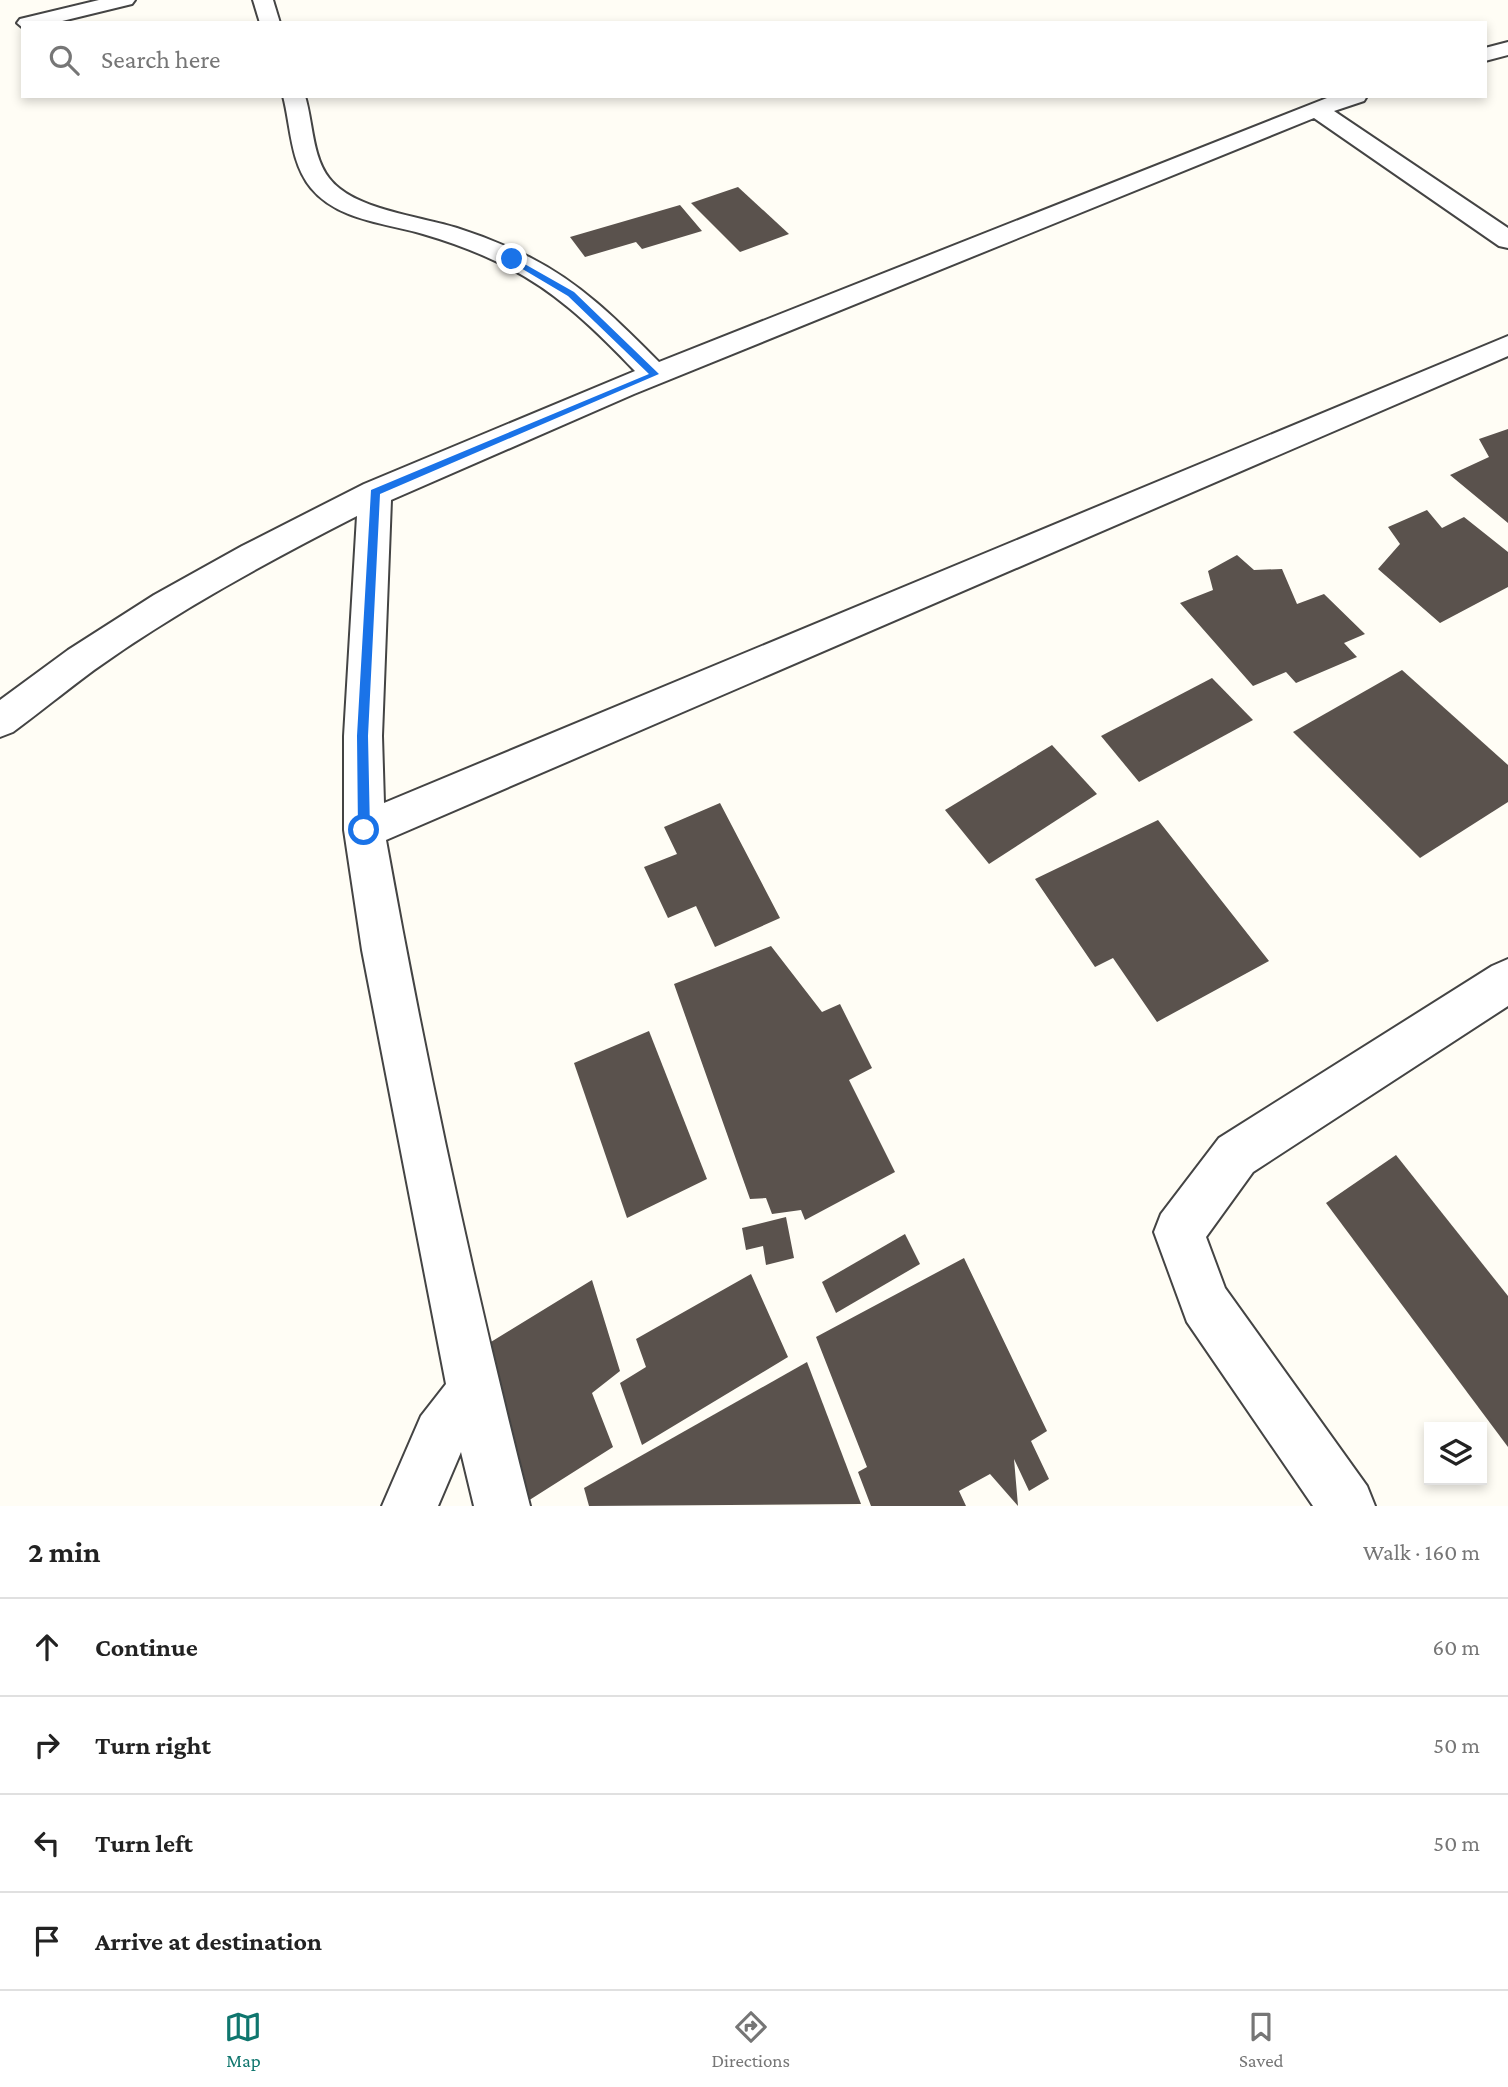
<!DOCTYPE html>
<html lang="en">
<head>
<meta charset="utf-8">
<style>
	body { margin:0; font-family:"Crimson Pro",serif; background:#f2f2f2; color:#222 }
	.controls { position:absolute; right:21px; bottom:21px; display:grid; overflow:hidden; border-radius:0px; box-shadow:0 4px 10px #0003 }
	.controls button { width:63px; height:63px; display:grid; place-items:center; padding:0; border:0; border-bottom:2px solid #e0e0e0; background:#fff; color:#222; font:35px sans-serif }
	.stop { position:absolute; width:21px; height:21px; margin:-16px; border:5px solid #1a73e8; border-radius:50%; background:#fff }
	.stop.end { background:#1a73e8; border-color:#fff; box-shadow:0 2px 7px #0008 }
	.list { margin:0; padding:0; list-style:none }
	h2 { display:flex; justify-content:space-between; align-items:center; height:91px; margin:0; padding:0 28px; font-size:30px }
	h2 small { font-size:23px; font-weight:400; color:#767676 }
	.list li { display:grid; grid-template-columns:46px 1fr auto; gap:21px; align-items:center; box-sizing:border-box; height:98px; padding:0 28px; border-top:2px solid #e0e0e0 }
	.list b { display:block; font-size:26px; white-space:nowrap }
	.list em { font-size:23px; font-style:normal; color:#767676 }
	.icon { flex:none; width:38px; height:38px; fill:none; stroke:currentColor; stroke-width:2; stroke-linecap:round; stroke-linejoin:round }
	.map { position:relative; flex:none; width:1508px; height:1506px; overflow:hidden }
	.search { position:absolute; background:#fff; box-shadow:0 4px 10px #0003; left:21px; right:21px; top:21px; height:77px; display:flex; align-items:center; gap:18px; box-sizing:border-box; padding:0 24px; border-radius:0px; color:#767676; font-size:26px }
	.sheet { height:483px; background:#fff }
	nav { display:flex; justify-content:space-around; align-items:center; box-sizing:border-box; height:98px; border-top:2px solid #e0e0e0; background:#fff; font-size:19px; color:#767676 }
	nav a { display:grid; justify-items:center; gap:4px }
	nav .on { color:#0f766e }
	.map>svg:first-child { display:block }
</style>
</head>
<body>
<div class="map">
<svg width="1508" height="1506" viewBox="0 0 1508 1506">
	<rect width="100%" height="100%" fill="#fffdf5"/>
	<g fill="#5a524d">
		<polygon points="738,187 789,234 740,252 691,203"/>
		<polygon points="680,205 702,231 642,249 636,242 585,257 570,237"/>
		<polygon points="1508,429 1508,523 1450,475 1489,457 1479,439"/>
		<polygon points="1427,510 1442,528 1464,517 1508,552 1508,587 1440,623 1378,569 1400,544 1388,527"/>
		<polygon points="1237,555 1254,570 1282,569 1297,604 1324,594 1365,634 1344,643 1357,657 1296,683 1286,672 1253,686 1180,603 1213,590 1208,571"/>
		<polygon points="1402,670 1508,765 1508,802 1420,858 1293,732"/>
		<polygon points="1212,678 1253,720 1139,782 1101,736"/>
		<polygon points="1052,745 1097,794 989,864 945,810"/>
		<polygon points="720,803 780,918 715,947 696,906 668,918 644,867 677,854 664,827"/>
		<polygon points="1158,820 1269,961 1157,1022 1113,958 1095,967 1035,879"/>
		<polygon points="771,946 822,1012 840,1004 872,1068 849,1080 895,1172 805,1220 801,1210 772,1214 766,1198 750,1199 674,984"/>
		<polygon points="649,1031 707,1179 627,1218 574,1063"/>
		<polygon points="1396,1155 1508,1296 1508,1447 1326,1203"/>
		<polygon points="786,1217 794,1258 766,1265 763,1246 746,1250 742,1228"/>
		<polygon points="905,1234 920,1264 836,1313 822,1282"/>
		<polygon points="964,1258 1047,1431 1031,1441 1049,1479 1029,1491 1014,1459 1018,1506 990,1474 959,1491 966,1506 871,1506 858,1472 867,1467 816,1337"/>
		<polygon points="751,1274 788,1357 642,1445 620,1383 646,1367 636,1339"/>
		<polygon points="592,1280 620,1371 592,1393 613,1447 520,1506 468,1356"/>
		<polygon points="807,1362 861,1504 589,1506 584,1488"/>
	</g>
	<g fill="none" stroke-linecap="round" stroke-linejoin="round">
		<defs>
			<g id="street">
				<polygon points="99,0 135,0 132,4 54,23 23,23 23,28 17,23 20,19"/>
				<polygon points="253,0 273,0 280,23 260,23"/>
				<polygon points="1508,42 1508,55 1485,61 1485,48"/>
				<path d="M283,96H305C313,122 312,156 329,178C353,210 420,216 457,228C482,236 507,246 531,258C582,284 619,322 659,362L1332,96H1367L1364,101L1334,111L1508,228V248L1499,246L1314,118L634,394L391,500L382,736L384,803L1508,336V356L386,840C426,1063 474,1286 530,1506H474L461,1452L438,1506H382L421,1416L446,1384L362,950L344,830V736L357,516C267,562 177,611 94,670C67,690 40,712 13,732L0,737V700L68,650L154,595L242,546L364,484L635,371C592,326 551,286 493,260C470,249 447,241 423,234C385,223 337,220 311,188C290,162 291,126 283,96Z"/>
				<polygon points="1508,959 1508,1006 1253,1172 1206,1237 1225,1288 1367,1486 1375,1506 1313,1506 1187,1322 1154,1232 1161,1214 1219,1138 1492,966"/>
			</g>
		</defs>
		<use href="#street" stroke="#444" stroke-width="4"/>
		<use href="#street" fill="#fff" fill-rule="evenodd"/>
	</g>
	<polygon fill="#1a73e8" points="509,258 514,258 574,292 659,374 380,494 368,736 370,830 364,835 358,830 357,736 371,490 649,374 568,296 509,261"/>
</svg>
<div class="controls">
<button><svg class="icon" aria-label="layers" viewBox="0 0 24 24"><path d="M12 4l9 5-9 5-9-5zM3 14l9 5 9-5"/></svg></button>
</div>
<div class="stop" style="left:364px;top:830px"></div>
<div class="stop end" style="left:512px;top:259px"></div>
<div class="search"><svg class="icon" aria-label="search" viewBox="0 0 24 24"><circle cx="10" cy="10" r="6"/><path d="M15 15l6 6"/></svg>Search here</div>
</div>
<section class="sheet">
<h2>2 min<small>Walk · 160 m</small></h2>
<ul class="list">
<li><svg class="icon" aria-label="ahead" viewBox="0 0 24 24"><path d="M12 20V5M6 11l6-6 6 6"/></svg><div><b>Continue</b></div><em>60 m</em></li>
<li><svg class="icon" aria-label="right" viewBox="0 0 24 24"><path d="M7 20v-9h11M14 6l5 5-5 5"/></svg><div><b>Turn right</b></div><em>50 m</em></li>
<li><svg class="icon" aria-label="left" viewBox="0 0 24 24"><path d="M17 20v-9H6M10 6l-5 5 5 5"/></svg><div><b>Turn left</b></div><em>50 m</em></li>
<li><svg class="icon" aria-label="arrive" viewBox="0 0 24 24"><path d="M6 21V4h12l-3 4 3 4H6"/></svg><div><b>Arrive at destination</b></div></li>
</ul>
</section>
<nav>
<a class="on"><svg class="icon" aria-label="map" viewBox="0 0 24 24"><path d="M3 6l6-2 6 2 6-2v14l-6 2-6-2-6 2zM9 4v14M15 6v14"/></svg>Map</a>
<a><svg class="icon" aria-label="directions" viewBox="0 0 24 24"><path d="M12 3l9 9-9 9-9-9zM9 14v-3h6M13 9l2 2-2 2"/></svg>Directions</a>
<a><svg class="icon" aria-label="saved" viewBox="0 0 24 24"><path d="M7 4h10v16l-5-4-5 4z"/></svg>Saved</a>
</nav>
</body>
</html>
